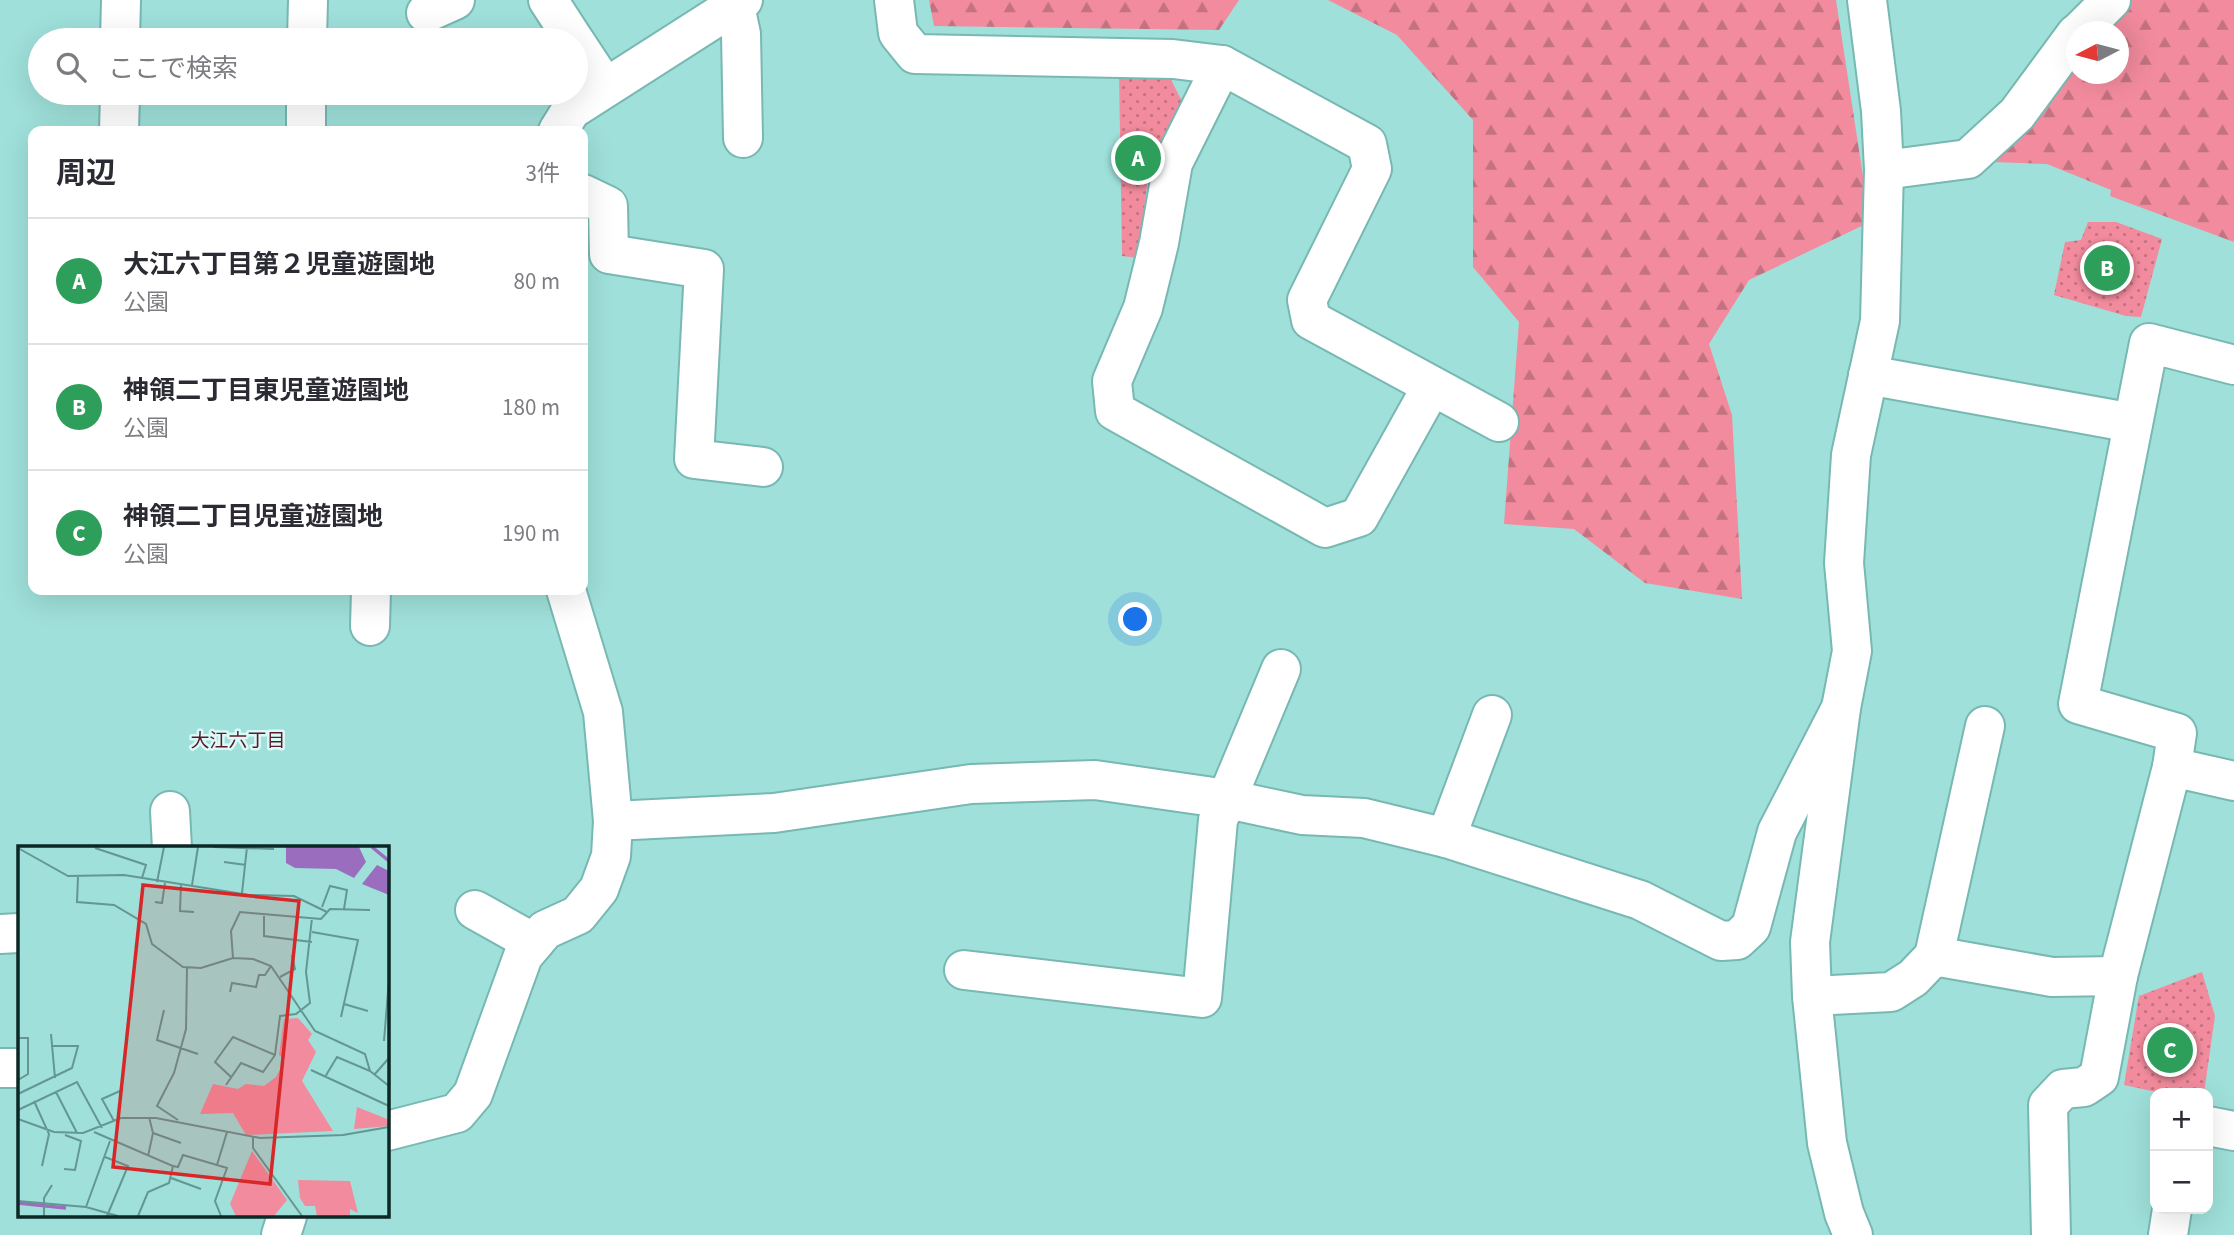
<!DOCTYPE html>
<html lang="ja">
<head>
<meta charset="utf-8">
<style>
	body { margin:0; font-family:"Source Sans 3","Noto Sans JP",sans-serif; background:#f2f2f3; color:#2b2b33 }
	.controls { position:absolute; right:21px; bottom:21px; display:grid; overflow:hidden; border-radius:14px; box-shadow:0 7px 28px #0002 }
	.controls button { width:63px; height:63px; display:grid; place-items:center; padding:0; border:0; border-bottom:2px solid #e1e1e2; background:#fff; color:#2b2b33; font:35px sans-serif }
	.compass { position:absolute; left:2066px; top:21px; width:63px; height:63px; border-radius:50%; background:#fff; box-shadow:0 7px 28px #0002; rotate:264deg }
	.you { position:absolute; left:1136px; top:620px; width:24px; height:24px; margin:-18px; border:5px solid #fff; border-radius:50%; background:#1a73e8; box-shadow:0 0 0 10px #1a73e833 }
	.badge { display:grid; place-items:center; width:46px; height:46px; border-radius:50%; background:#0f766e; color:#fff; font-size:23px; font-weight:700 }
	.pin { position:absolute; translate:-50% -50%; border:4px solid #fff; box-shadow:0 2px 7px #0006 }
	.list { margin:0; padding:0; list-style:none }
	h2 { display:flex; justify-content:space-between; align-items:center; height:91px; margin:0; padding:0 28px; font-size:30px }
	h2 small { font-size:23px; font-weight:400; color:#7c7c81 }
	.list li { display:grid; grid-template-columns:46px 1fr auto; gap:21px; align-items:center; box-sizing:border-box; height:126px; padding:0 28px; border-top:2px solid #e1e1e2 }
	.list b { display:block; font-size:26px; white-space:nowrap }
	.list p { margin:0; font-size:23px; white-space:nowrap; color:#7c7c81 }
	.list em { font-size:23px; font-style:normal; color:#7c7c81 }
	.icon { flex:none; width:38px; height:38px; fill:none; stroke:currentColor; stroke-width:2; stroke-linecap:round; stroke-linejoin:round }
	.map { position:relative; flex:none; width:2234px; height:1235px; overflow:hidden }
	.search { position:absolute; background:#fff; box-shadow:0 7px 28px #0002; left:28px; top:28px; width:560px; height:77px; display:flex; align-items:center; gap:18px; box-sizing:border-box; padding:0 24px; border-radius:38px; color:#7c7c81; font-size:26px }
	.panel { position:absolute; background:#fff; box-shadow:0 7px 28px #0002; left:28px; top:126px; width:560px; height:469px; border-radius:14px }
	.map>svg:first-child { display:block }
</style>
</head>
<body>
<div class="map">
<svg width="2234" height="1235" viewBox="0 0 2234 1235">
	<defs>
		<pattern id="green-dots" width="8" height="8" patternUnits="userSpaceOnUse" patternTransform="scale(1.75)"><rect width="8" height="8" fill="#f28b9d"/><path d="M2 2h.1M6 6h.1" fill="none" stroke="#c27280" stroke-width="1.8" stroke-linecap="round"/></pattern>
		<pattern id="forest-firs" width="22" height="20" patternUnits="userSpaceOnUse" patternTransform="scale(1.75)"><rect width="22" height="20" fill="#f28b9d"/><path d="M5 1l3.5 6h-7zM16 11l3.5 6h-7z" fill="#c27280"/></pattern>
	</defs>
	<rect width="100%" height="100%" fill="#9fe0da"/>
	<g fill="url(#green-dots)">
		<polygon points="1119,73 1169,76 1182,101 1163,137 1148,178 1138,258 1122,256"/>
		<polygon points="2088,222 2116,222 2162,239 2141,317 2126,316 2054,295 2065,242 2081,240"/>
		<polygon points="2202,972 2215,1016 2204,1093 2161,1093 2124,1085 2139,996"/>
	</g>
	<g fill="url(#forest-firs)">
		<polygon points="929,0 1239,0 1219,30 934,26"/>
		<polygon points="1328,0 1836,0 1870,222 1749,280 1709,344 1732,415 1742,599 1645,583 1574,529 1504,524 1519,322 1473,267 1473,120 1397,35"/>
		<polygon points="2128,0 2234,0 2234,242 2110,196 2111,190 2047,164 1992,162 2076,53 2076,74 2118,74 2118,32 2095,31"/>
	</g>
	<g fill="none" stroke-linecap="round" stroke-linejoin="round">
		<defs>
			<g id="minor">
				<polyline points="548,0 574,40"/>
				<polyline points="894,0 898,33 915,54 1173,59 1222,65 1367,144 1372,169 1307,300 1311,320 1499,422"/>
				<polyline points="735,6 741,34 743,138"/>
				<polyline points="426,13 455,0"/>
				<polyline points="2079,32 2111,0"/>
				<polyline points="120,40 121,0"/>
				<polyline points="307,40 308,0"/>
				<polyline points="576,43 605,87"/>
				<polyline points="1222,65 1173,163 1159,243 1143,308 1112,381 1115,411 1325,528 1359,517 1432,386"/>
				<polyline points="119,131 120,93"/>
				<polyline points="306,131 306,93"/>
				<polyline points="558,131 571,110 743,0"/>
				<polyline points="1884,170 1968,159 2017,114 2076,34"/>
				<polyline points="583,194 608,206 609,254 704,269 694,459 763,467"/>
				<polyline points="1868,375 2133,423"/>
				<polyline points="370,626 371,590"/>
				<polyline points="2172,767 2177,733 2078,704 2149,343 2234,365"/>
				<polyline points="170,811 172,848"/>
				<polyline points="613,821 774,813 971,784 1095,780 1227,799 1302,815 1364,818 1446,838 1640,900 1721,941 1737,940 1751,927 1777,832 1841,708"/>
				<polyline points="1446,838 1492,715"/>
				<polyline points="475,910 534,943"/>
				<polyline points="0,934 19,933"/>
				<polyline points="1934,956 1985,726"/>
				<polyline points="964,970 1202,998 1218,820 1281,669"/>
				<polyline points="1812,996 1891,992 1913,978 1934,956 2052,977 2118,976"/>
				<polyline points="0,1068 19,1068"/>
				<polyline points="2208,1126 2234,1131"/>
				<polyline points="387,1131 457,1113 473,1094 523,956 545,930 578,915 599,889 611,856 613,821 603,712 566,590"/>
				<polyline points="281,1235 287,1216"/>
				<polyline points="1853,1235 1844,1213 1827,1143 1812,996 1810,942 1841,708 1852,651 1844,563 1851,455 1880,321 1884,170 1881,111 1867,0"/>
				<polyline points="2051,1235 2048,1105 2063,1089 2084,1087 2099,1077 2118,976 2172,767 2234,781"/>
				<polyline points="2168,1235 2172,1209"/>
			</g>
		</defs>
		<use href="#minor" stroke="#78b8b3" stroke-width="42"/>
		<use href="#minor" stroke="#fff" stroke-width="38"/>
	</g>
	<g text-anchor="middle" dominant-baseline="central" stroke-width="5" stroke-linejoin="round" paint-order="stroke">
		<g font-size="19" fill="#5d182a" stroke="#dafaf7">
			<text x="238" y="741">大江六丁目</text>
		</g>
	</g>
	<g transform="translate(18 846)">
		<rect width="371" height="371" fill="#9fe0da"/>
		<path d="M280,172L294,188L290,194L298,206L284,235L315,285L228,289L215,267L182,268L195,238L220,243L228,238L246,240L258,231L267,214L261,209L266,173ZM339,261L369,273L371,280L336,283ZM234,305L269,354L256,370H218L212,358ZM280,334L332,335L340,367L332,363V370H299L297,360H287L282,352Z" fill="#f28b9d"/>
		<path d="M268,1H341L348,16L336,32L318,23L277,22L268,17ZM359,19L371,25V49L344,38Z" fill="#9b6dbe"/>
		<path fill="none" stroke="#9b6dbe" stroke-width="3.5" d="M354,1L371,15M0,357L48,362"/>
		<path fill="none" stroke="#649692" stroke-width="2" d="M195,1L256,3M0,2L50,30L106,29L231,49L276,50L309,66M77,2L128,19L124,32M206,16L228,19M60,31L59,56L96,59L128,78L134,98L165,121L183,122L215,112L235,113L253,120L297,185L347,208L352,225L371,240M139,36L146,1M163,38L162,65L176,66M174,39L180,1M224,47L229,1M137,56L144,57L147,37M304,61L312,40L329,44L326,63M246,67V90L294,96M294,86L340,94L323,171M215,112L213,85L222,66L303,73L312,63L352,64M262,131L277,123L274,109M212,146L214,137L238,141L241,129H247L253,120M326,158L350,165M146,164L139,194L180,208M33,188L37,232M366,195L371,133M293,224L371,260M356,229L371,212M213,231L197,216L215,191L257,209M307,231L319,211L352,225M0,234L10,228V192H1M208,239L223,217L245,226L257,209L262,170L278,168L292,157L288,126L294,72M38,246L59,287M0,248L54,222L60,200H33M16,255L31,288L24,320M0,264L59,236L84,282M0,273L36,286L65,287L103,272H138L242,292L325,289L371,281M160,274L139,260L156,227L168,183L169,122M96,275L84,253L102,245M76,286L155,320L151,337L130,346L120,370M135,287L163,297M235,291V302L284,370M130,310L135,287L131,271M87,311L110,320L89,370M199,319L209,286M155,320L160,321L165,309L209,322L197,355L203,370M46,323L57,324L63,295L47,289M153,332L183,343M0,355L68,361L100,370M68,361L92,295M26,370V352L34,339"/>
		<path fill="#d62828" fill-opacity="0.15" stroke="#d62828" stroke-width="3.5" d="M125,39L281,55L252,338L95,321Z"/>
		<rect width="371" height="371" fill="none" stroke="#0c2725" stroke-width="3.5"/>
	</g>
</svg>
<div class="controls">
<button>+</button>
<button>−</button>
</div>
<svg class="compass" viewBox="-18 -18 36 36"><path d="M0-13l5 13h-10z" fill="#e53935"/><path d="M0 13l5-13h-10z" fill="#7c7c81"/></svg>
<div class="you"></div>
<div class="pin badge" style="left:1138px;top:158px;background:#2e9e5b">A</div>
<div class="pin badge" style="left:2107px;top:268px;background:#2e9e5b">B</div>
<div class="pin badge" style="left:2170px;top:1050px;background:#2e9e5b">C</div>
<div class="search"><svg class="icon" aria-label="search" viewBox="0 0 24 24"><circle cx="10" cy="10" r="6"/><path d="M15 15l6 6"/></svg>ここで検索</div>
<section class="panel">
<h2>周辺<small>3件</small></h2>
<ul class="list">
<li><span class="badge" style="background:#2e9e5b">A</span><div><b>大江六丁目第２児童遊園地</b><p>公園</p></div><em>80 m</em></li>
<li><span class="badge" style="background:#2e9e5b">B</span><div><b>神領二丁目東児童遊園地</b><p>公園</p></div><em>180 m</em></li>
<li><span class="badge" style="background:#2e9e5b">C</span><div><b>神領二丁目児童遊園地</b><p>公園</p></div><em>190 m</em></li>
</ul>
</section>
</div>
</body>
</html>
